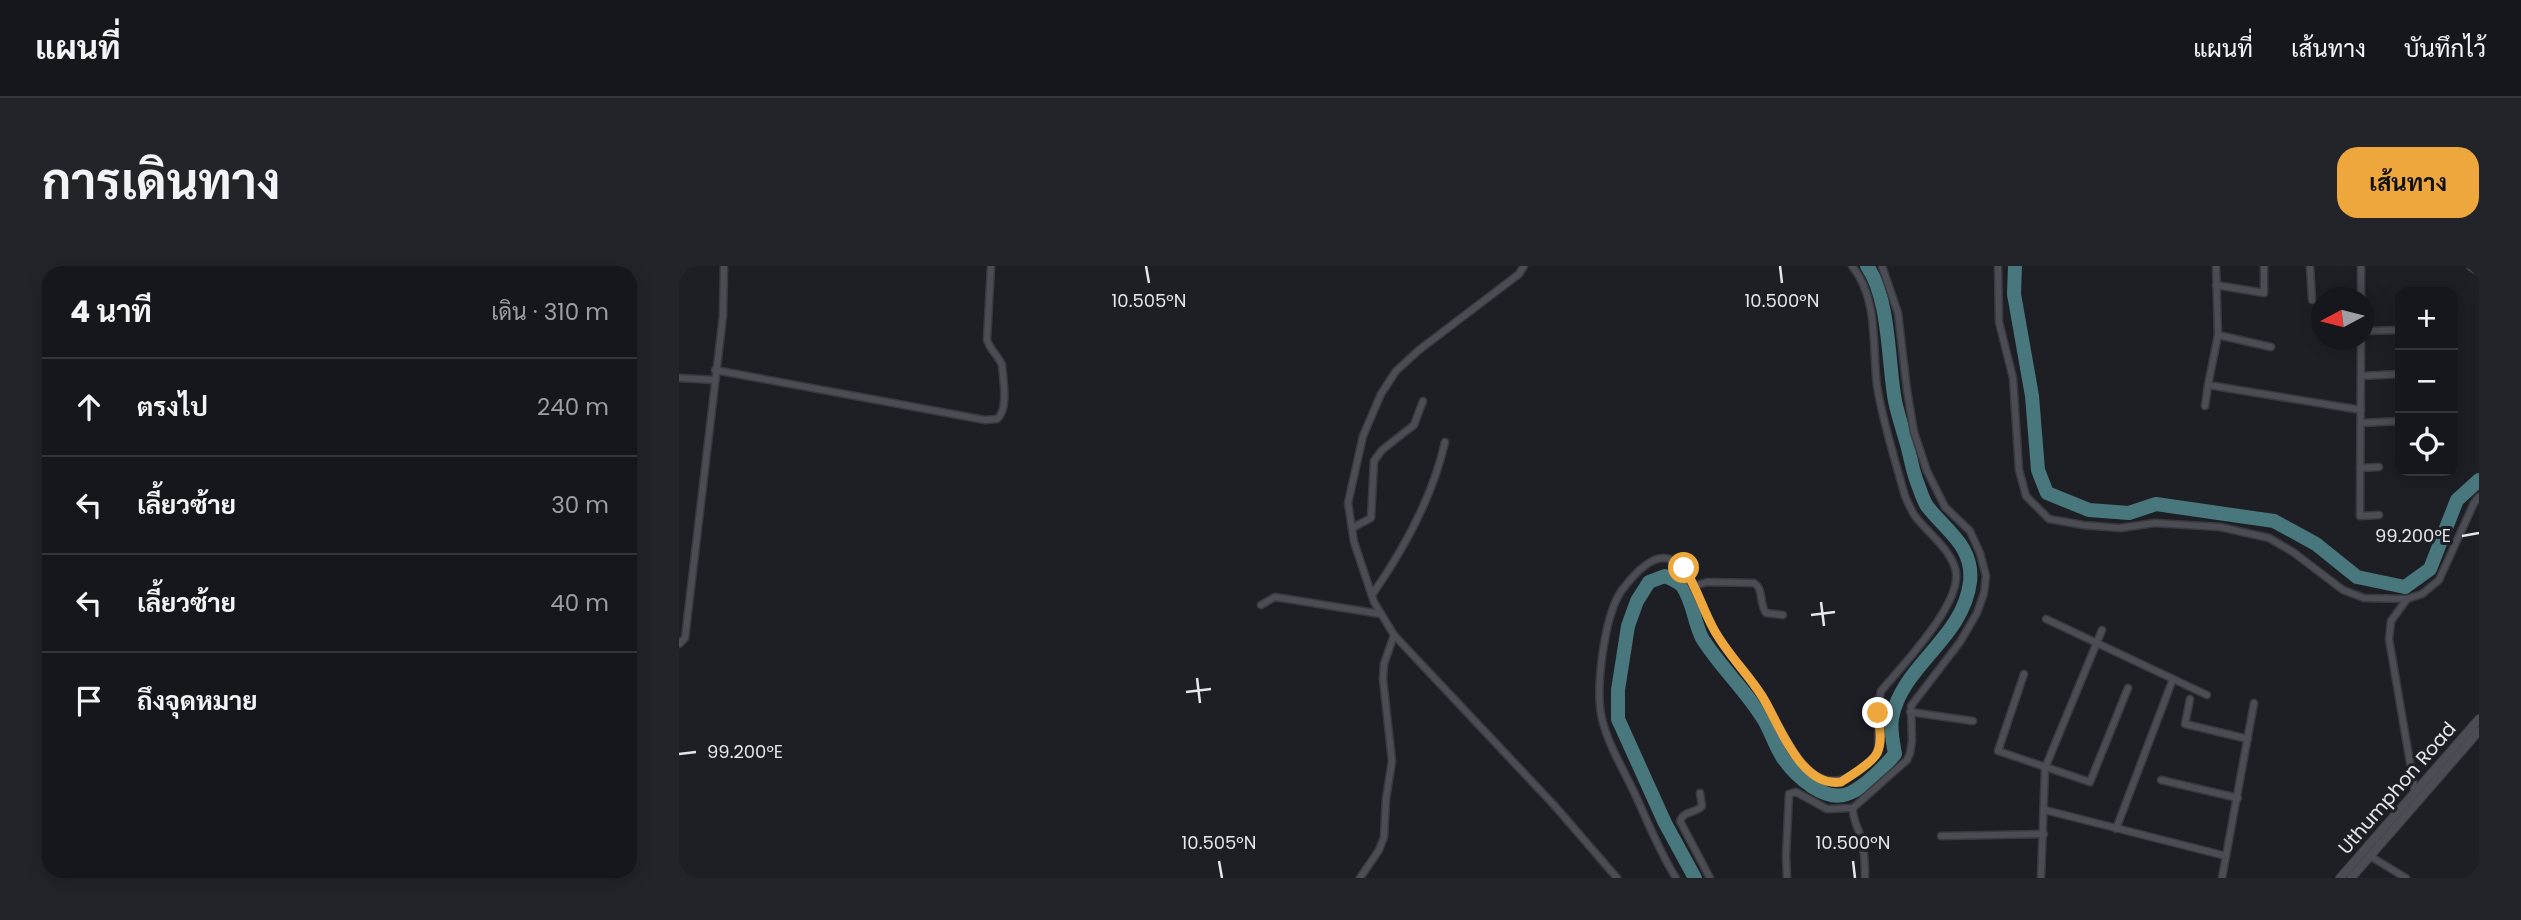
<!DOCTYPE html>
<html lang="th">
<head>
<meta charset="utf-8">
<style>
	body { margin:0; font-family:Poppins,Sarabun,sans-serif; background:#232429; color:#f1f3f6 }
	.controls { position:absolute; right:21px; top:21px; display:grid; overflow:hidden; border-radius:14px; box-shadow:0 4px 18px #0003 }
	.controls button { width:63px; height:63px; display:grid; place-items:center; padding:0; border:0; border-bottom:2px solid #35363b; background:#16171c; color:#f1f3f6; font:35px sans-serif }
	.compass { position:absolute; left:1632px; top:21px; width:63px; height:63px; border-radius:50%; background:#16171c; box-shadow:0 4px 18px #0003; rotate:263deg }
	.stop { position:absolute; width:21px; height:21px; margin:-16px; border:5px solid #eea73d; border-radius:50%; background:#fff }
	.stop.end { background:#eea73d; border-color:#fff; box-shadow:0 2px 7px #0008 }
	.list { margin:0; padding:0; list-style:none }
	h2 { display:flex; justify-content:space-between; align-items:center; height:91px; margin:0; padding:0 28px; font-size:30px }
	h2 small { font-size:23px; font-weight:400; color:#9e9fa3 }
	.list li { display:grid; grid-template-columns:46px 1fr auto; gap:21px; align-items:center; box-sizing:border-box; height:98px; padding:0 28px; border-top:2px solid #35363b }
	.list b { display:block; font-size:26px; white-space:nowrap }
	.list em { font-size:23px; font-style:normal; color:#9e9fa3 }
	.icon { flex:none; width:38px; height:38px; fill:none; stroke:currentColor; stroke-width:2; stroke-linecap:round; stroke-linejoin:round }
	.map { position:relative; flex:none; width:1800px; height:612px; overflow:hidden; border-radius:21px }
	header { display:flex; align-items:center; gap:42px; box-sizing:border-box; height:98px; padding:0 35px; background:#16171c; border-bottom:2px solid #35363b }
	header strong { font-size:33px }
	nav { display:flex; gap:38px; margin-inline-start:auto; font-size:24px }
	.intro { display:flex; align-items:center; justify-content:space-between; box-sizing:border-box; height:168px; padding:0 42px }
	h1 { margin:0; font-size:49px }
	.button { padding:18px 32px; border-radius:21px; background:#eea73d; color:#111; font-size:24px; font-weight:700 }
	main { display:flex; gap:42px; padding:0 42px }
	aside { flex:1; background:#16171c; border-radius:21px; box-shadow:0 4px 18px #0003 }
	.map>svg:first-child { display:block }
</style>
</head>
<body>
<header>
<strong>แผนที่</strong>
<nav><a>แผนที่</a><a>เส้นทาง</a><a>บันทึกไว้</a></nav>
</header>
<div class="intro"><h1>การเดินทาง</h1><a class="button">เส้นทาง</a></div>
<main>
<aside>
<h2>4 นาที<small>เดิน · 310 m</small></h2>
<ul class="list">
<li><svg class="icon" aria-label="ahead" viewBox="0 0 24 24"><path d="M12 20V5M6 11l6-6 6 6"/></svg><div><b>ตรงไป</b></div><em>240 m</em></li>
<li><svg class="icon" aria-label="left" viewBox="0 0 24 24"><path d="M17 20v-9H6M10 6l-5 5 5 5"/></svg><div><b>เลี้ยวซ้าย</b></div><em>30 m</em></li>
<li><svg class="icon" aria-label="left" viewBox="0 0 24 24"><path d="M17 20v-9H6M10 6l-5 5 5 5"/></svg><div><b>เลี้ยวซ้าย</b></div><em>40 m</em></li>
<li><svg class="icon" aria-label="arrive" viewBox="0 0 24 24"><path d="M6 21V4h12l-3 4 3 4H6"/></svg><div><b>ถึงจุดหมาย</b></div></li>
</ul>
</aside>
<div class="map">
<svg width="1800" height="612" viewBox="0 0 1800 612">
	<rect width="100%" height="100%" fill="#1d1f25"/>
	<g fill="none" stroke-linecap="round" stroke-linejoin="round">
		<g stroke="#48777d" stroke-width="14">
			<polyline points="1336,0 1335,28 1353,130 1359,204 1368,227 1410,244 1450,247 1477,238 1595,255 1637,278 1678,311 1726,321 1751,303 1778,234 1800,214"/>
			<path d="M1016,612L986,557L939,453V424L949,360L958,335L970,316L986,310C992,313 1000,316 1004,321C1014,336 1015,356 1023,372C1041,401 1067,424 1085,454C1092,466 1096,480 1104,492C1117,511 1147,538 1171,527C1188,519 1204,502 1216,488C1214,476 1211,464 1213,452C1223,399 1284,373 1291,316C1295,280 1267,265 1248,240C1244,234 1241,224 1238,216C1233,203 1231,188 1227,175C1223,160 1217,144 1215,129C1209,91 1210,31 1188,0"/>
		</g>
		<defs>
			<g id="minor">
				<polyline points="845,0 840,8 740,84 717,105 702,128 684,170 669,237 675,276 695,336 715,369 875,539 938,612"/>
				<polyline points="1319,0 1320,56 1334,112 1340,204 1347,230 1370,253 1404,259 1441,262 1476,257 1541,261 1590,272 1614,286 1664,324 1685,332 1728,333 1743,328 1760,314 1795,237 1800,231"/>
				<polyline points="1537,0 1539,69 1529,119 1682,144"/>
				<polyline points="1631,0 1633,34"/>
				<polyline points="1537,19 1585,27 1585,0"/>
				<polyline points="1682,32 1682,2"/>
				<polyline points="1685,65 1721,64"/>
				<polyline points="1539,69 1592,81"/>
				<polyline points="1682,74 1681,250 1700,249"/>
				<path d="M36,104L306,154L318,153C330,143 324,114 323,99C319,89 311,84 308,74L312,0"/>
				<polyline points="1682,110 1721,108"/>
				<polyline points="0,112 35,114"/>
				<polyline points="1526,140 1529,119"/>
				<polyline points="1682,157 1721,155"/>
				<polyline points="1681,202 1700,201"/>
				<polyline points="673,262 692,252 695,195 703,184 735,159 744,135"/>
				<path d="M1015,320L1028,316L1075,317C1085,323 1080,338 1087,347L1104,349"/>
				<path d="M693,329C725,283 754,230 766,176"/>
				<polyline points="1728,333 1712,355 1710,373 1736,526"/>
				<polyline points="582,339 596,331 702,348"/>
				<polyline points="1367,353 1528,429"/>
				<polyline points="0,378 6,372 44,50 45,0"/>
				<polyline points="1345,408 1319,485 1411,516 1449,422"/>
				<polyline points="1511,433 1506,458 1569,473"/>
				<polyline points="1231,446 1294,455"/>
				<polyline points="1482,514 1559,532"/>
				<path d="M1021,527L1023,540C1016,548 1005,544 1001,555L1031,612"/>
				<polyline points="1366,544 1547,590"/>
				<polyline points="1437,563 1494,413"/>
				<polyline points="1262,570 1365,568"/>
				<polyline points="1691,590 1727,612"/>
				<polyline points="681,612 700,584 705,571 707,533 713,495 704,413 705,398 715,369"/>
				<path d="M997,612C980,585 968,554 955,526C944,503 929,478 923,453C916,424 925,349 943,324C997,252 1011,317 1034,362C1047,387 1069,407 1083,431C1113,479 1136,557 1199,487L1200,434L1202,425C1222,401 1287,334 1276,302C1270,282 1248,266 1236,250C1232,244 1229,237 1226,230C1216,194 1204,157 1198,120C1193,81 1200,33 1173,0"/>
				<polyline points="1108,612 1107,590 1110,528 1117,526 1148,543 1174,542"/>
				<path d="M1186,612C1186,600 1186,588 1183,576C1181,564 1173,554 1174,542L1228,494L1231,487L1233,475L1232,440L1281,376L1298,347L1305,327L1307,310L1301,287L1291,265L1266,241L1248,205L1235,166L1228,124L1219,47L1203,0"/>
				<polyline points="1362,612 1366,502 1423,364"/>
				<polyline points="1543,612 1575,437"/>
			</g>
			<g id="tertiary">
				<polyline points="1661,612 1800,453"/>
				<polyline points="1672,612 1800,465"/>
			</g>
			<polyline id="secondary" points="1792,0 1800,5"/>
		</defs>
		<use href="#minor" stroke="#393a3f" stroke-width="9"/>
		<use href="#tertiary" stroke="#393a3f" stroke-width="10"/>
		<use href="#secondary" stroke="#393a3f" stroke-width="11"/>
		<use href="#minor" stroke="#4b4c54" stroke-width="6"/>
		<use href="#tertiary" stroke="#4b4c54" stroke-width="8"/>
		<use href="#secondary" stroke="#4b4c54" stroke-width="9"/>
	</g>
	<g fill="none" stroke-linecap="round" stroke-linejoin="round">
		<path stroke="#eea73d" stroke-width="9" d="M1005,302C1017,320 1023,341 1033,360C1046,386 1068,406 1083,430C1100,457 1121,522 1162,516C1170,511 1194,496 1198,487C1204,476 1200,458 1199,447"/>
	</g>
	<path fill="none" stroke="#e5e6eb" stroke-width="2.5" d="M467,0L470,17M1101,0L1103,17M1783,270L1800,267M1142,336L1145,360M1132,349L1156,346M518,412L521,437M507,426L532,423M0,488L17,486M540,595L543,612M1174,595L1176,612"/>
	<g text-anchor="middle" dominant-baseline="central" stroke-width="6" stroke-linejoin="round" paint-order="stroke">
		<g font-size="19" fill="#e5e6eb" stroke="#1d1f25">
			<text transform="translate(1718 522) rotate(-49)">Uthumphon Road</text>
		</g>
	</g>
	<g font-size="18" text-anchor="middle" fill="#e5e6eb" stroke="#1d1f25" stroke-width="6" stroke-linejoin="round" paint-order="stroke">
		<text x="470" y="41">10.505°N</text>
		<text x="1103" y="41">10.500°N</text>
		<text x="1734" y="276">99.200°E</text>
		<text x="66" y="492">99.200°E</text>
		<text x="540" y="583">10.505°N</text>
		<text x="1174" y="583">10.500°N</text>
	</g>
</svg>
<div class="controls">
<button>+</button>
<button>−</button>
<button><svg class="icon" aria-label="locate" viewBox="0 0 24 24"><circle cx="12" cy="12" r="6"/><path d="M12 2v4M12 18v4M2 12h4M18 12h4"/></svg></button>
</div>
<svg class="compass" viewBox="-18 -18 36 36"><path d="M0-13l5 13h-10z" fill="#e53935"/><path d="M0 13l5-13h-10z" fill="#9e9fa3"/></svg>
<div class="stop" style="left:1005px;top:302px"></div>
<div class="stop end" style="left:1199px;top:447px"></div>
</div>
</main>
</body>
</html>
